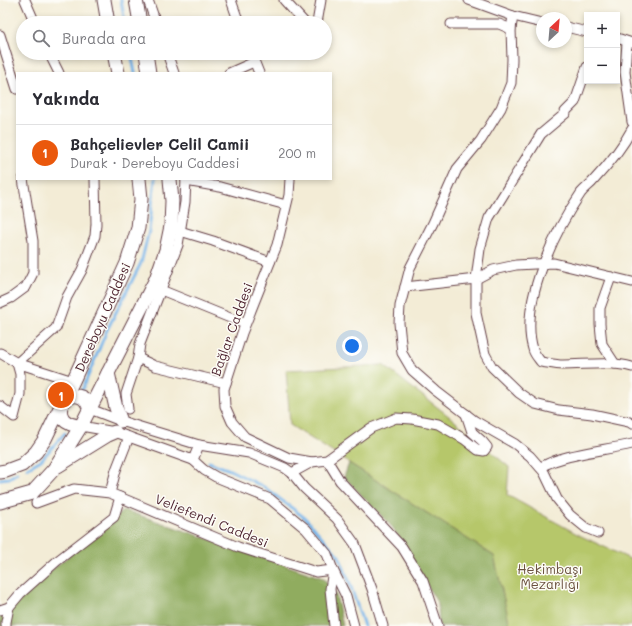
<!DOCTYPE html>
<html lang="tr">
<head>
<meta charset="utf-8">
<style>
	body { margin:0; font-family:Mali,sans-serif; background:#f2f2f3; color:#2b2b33 }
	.controls { position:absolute; right:12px; top:12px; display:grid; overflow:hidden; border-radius:0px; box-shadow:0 2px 6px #0003 }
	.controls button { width:36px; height:36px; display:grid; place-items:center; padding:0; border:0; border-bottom:1px solid #e1e1e2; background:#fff; color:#2b2b33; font:20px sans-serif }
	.compass { position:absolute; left:536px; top:12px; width:36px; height:36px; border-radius:50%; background:#fff; box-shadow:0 2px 6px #0003; rotate:26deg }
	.you { position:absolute; left:352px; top:346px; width:14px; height:14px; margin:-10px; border:3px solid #fff; border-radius:50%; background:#1a73e8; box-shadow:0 0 0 6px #1a73e833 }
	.badge { display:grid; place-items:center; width:26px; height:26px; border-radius:50%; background:#ea580c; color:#fff; font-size:13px; font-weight:700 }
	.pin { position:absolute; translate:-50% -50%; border:2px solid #fff; box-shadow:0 1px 4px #0006 }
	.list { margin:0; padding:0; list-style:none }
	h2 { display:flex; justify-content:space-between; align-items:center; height:52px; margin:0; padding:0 16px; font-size:17px }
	h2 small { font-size:13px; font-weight:400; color:#7c7c81 }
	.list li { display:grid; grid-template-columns:26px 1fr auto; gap:12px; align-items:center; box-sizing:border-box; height:56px; padding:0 16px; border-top:1px solid #e1e1e2 }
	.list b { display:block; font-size:15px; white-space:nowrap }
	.list p { margin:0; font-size:13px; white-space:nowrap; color:#7c7c81 }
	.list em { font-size:13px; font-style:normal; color:#7c7c81 }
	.icon { flex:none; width:22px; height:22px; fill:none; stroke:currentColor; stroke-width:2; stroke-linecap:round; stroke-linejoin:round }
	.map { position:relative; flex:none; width:632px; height:626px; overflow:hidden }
	.search { position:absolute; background:#fff; box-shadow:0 2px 6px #0003; left:16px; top:16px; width:316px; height:44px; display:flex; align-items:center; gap:10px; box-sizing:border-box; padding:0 14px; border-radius:22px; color:#7c7c81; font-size:15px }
	.panel { position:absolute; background:#fff; box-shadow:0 2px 6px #0003; left:16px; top:72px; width:316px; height:108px; border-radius:0px }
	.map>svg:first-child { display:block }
</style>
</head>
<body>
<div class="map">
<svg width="632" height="626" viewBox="0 0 632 626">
	<rect width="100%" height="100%" fill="#fdfcf7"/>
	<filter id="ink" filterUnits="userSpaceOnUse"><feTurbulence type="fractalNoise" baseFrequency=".025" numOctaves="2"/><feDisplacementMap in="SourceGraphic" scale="8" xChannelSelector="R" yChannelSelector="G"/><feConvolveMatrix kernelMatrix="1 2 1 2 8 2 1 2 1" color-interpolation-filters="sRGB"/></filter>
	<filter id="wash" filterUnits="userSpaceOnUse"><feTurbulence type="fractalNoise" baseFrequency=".012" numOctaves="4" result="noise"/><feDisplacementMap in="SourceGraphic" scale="16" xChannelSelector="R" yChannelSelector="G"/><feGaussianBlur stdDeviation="0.9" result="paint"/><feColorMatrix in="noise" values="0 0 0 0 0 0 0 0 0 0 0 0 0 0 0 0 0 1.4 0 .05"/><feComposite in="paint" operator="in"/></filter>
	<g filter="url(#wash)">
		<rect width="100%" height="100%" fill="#f3ecd6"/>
		<polygon fill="#b6c76a" stroke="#80734a" points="383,365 450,417 509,467 507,495 579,535 632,560 632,626 510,626 494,556 290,425 286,370"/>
		<g fill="#90ac5e" stroke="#6d6644">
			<polygon points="349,463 494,556 510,626 439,626 438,604 393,528 344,477"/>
			<polygon points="124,510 323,578 336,595 343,626 0,626 0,613"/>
		</g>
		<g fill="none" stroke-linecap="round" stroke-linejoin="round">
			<g stroke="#77b5ea" stroke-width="3">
				<polyline points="121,0 125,23"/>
				<polyline points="131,53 135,73"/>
				<polyline points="81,393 107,330 141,263 149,231 155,179"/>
				<polyline points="209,462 230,470 264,487 305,518 339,556 349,581 364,626"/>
				<polyline points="27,468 41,460 65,433"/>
				<polyline points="0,479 9,478 17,473"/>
			</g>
		</g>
	</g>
	<g filter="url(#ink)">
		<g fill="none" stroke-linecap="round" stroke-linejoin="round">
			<defs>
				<g id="street">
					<polyline points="25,0 35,23"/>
					<polyline points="148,0 156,23"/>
					<polyline points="231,0 239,23"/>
					<polyline points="284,0 305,23"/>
					<polyline points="469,0 513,16 542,23"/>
					<polyline points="513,16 511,29 512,59 511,83 501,108 481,140 457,169 433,223 410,268 400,306 399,323 402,353 412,370 436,391 475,421 515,444 530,456 544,472 557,499 570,515 586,528 598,533"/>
					<polyline points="317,23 321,0"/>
					<polyline points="451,24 499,24 511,29"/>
					<polyline points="566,27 587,32"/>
					<polyline points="0,35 17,89"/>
					<polyline points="617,38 632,43"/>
					<polyline points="627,42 625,72 632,122"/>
					<polyline points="49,53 59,73"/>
					<polyline points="167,53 174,73"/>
					<polyline points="251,53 259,73"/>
					<polyline points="587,67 575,102 565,112 566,113 541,134 489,218 480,249 476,279 476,313 485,354 492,367 519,393 535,404 559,410 592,414 629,422 632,424"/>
					<polyline points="229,73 254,62"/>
					<path d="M632,129C622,148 608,165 594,180C590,185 585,188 581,193C555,231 519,303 533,349C534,354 538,358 541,362C548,363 556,365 563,365C585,365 611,361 632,367"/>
					<polyline points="186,179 185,202 178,245 140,344 138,358 155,366 226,383"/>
					<polyline points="290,179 289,195 277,245 242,333 224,389 225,406 232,422 245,437 289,458 312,462"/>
					<polyline points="186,181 220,187 286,205"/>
					<polyline points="180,231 213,241 270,262"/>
					<polyline points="611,277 600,308 600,324 602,344 615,364"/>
					<polyline points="405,287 441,283 476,279 493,270 516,265 554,263 632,282"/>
					<polyline points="161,290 245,324"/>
					<polyline points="0,303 11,298 26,287 33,273 33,241 27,204 23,179"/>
					<polyline points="0,353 17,363 73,381"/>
					<polyline points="17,363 56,328 67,297 82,270 95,236 96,224 95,179"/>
					<polyline points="0,406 14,417 20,394 20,374 17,363"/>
					<polyline points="90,409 121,421 199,445 249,453 285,468 292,473 304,488 337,519 355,544 372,589 383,626"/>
					<polyline points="128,409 126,394 138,358"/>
					<polyline points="81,426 115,432 193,460"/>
					<polyline points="129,437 116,470 110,493 238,547 316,572 333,570 330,589 334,626"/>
					<polyline points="199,445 193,460 204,470 216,477 270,499 306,529 327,554 333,570 346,596 354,626"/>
					<polyline points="327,460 340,481 402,547 423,581 438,626"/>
					<path d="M540,467C545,465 549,463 554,461C579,452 606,450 632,444"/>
					<polyline points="292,473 312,462 327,460 371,428 396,418 412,419 438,424 464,439 478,450 484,451 487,447 482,441 472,432 466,414"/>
					<polyline points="36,503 74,489 110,493"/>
					<polyline points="0,610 9,607 20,594 57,561 114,517 120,497"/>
					<polyline points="6,626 6,622 9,607"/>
				</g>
				<g id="secondary">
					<polyline points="104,0 108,23"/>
					<polyline points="136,0 140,23"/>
					<polyline points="114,53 118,73"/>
					<polyline points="146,53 149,73"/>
					<polyline points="108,373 116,408 121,421"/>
					<path d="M81,426C46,424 62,389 81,397C86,399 88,404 90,409"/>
					<polyline points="58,466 108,435 115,432"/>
					<polyline points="0,472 6,471 22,465 36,452 45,439 73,381 127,263 138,228 141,199 139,179"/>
					<polyline points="0,502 32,493 54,469 81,426 156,279 166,250 171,226 172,201 170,179"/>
				</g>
			</defs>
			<use href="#street" stroke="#633e45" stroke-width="11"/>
			<use href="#secondary" stroke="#633e45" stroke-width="15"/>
			<use href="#street" stroke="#fff" stroke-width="9"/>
			<use href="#secondary" stroke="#fff" stroke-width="13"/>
		</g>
	</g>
	<g text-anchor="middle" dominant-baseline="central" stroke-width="3" stroke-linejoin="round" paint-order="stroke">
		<g font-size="13" fill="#4a1f2b" stroke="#fdfcf7">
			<text transform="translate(102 317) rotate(-66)">Dereboyu Caddesi</text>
			<text transform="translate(231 329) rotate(-70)">Bağlar Caddesi</text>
			<text transform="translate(212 520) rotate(22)">Veliefendi Caddesi</text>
		</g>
		<g font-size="13" fill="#6a513e" stroke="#fdfcf7">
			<text x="550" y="568">Hekimbaşı<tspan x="550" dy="15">Mezarlığı</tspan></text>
		</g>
	</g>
</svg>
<div class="controls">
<button>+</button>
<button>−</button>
</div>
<svg class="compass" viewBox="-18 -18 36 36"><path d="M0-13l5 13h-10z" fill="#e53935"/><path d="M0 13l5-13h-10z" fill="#7c7c81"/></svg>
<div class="you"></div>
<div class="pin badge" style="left:61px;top:395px">1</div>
<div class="search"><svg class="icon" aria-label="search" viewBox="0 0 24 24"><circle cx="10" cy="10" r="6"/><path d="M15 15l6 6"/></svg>Burada ara</div>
<section class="panel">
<h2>Yakında<small></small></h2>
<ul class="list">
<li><span class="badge">1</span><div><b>Bahçelievler Celil Camii</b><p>Durak · Dereboyu Caddesi</p></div><em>200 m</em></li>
</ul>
</section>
</div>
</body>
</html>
